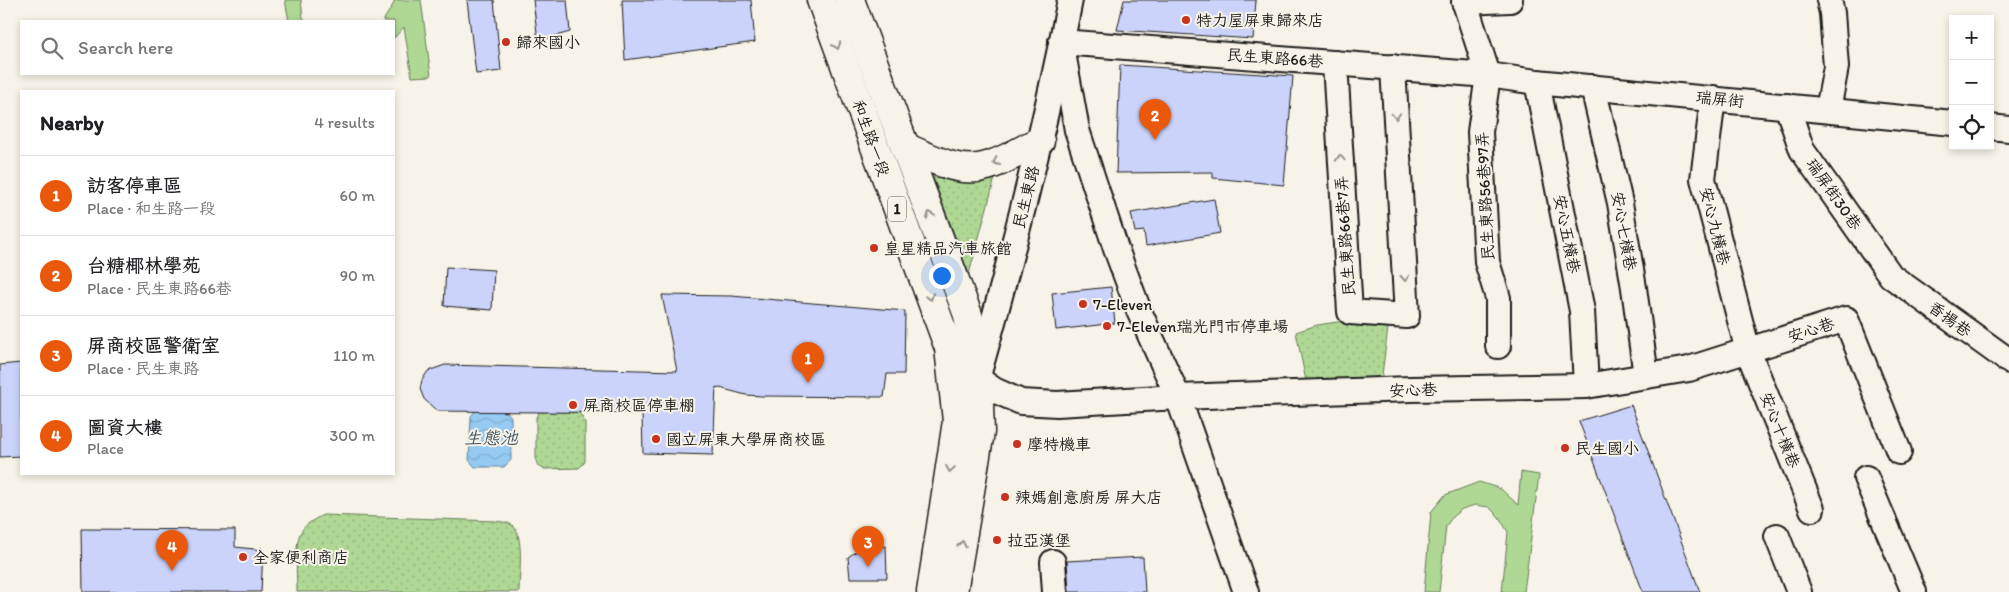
<!DOCTYPE html>
<html lang="en">
<head>
<meta charset="utf-8">
<style>
	body { margin:0; font-family:Itim,"LXGW WenKai TC",sans-serif; background:#f2f2f2; color:#202124 }
	.controls { position:absolute; right:15px; top:15px; display:grid; overflow:hidden; border-radius:0px; box-shadow:0 2px 8px #0003 }
	.controls button { width:45px; height:45px; display:grid; place-items:center; padding:0; border:0; border-bottom:1px solid #e0e0e0; background:#fff; color:#202124; font:25px sans-serif }
	.you { position:absolute; left:941px; top:275px; width:18px; height:18px; margin:-12px; border:4px solid #fff; border-radius:50%; background:#1a73e8; box-shadow:0 0 0 8px #1a73e833 }
	.badge { display:grid; place-items:center; width:32px; height:32px; border-radius:50%; background:#ea580c; color:#fff; font-size:16px; font-weight:700 }
	.pin { position:absolute; translate:-50% -41px; filter:drop-shadow(0 1px 2px #0008) }
	.pin::after { content:''; position:absolute; top:26px; width:18px; height:15px; background:inherit; clip-path:polygon(0 0,100% 0,50% 100%) }
	.list { margin:0; padding:0; list-style:none }
	h2 { display:flex; justify-content:space-between; align-items:center; height:65px; margin:0; padding:0 20px; font-size:21px }
	h2 small { font-size:16px; font-weight:400; color:#757577 }
	.list li { display:grid; grid-template-columns:32px 1fr auto; gap:15px; align-items:center; box-sizing:border-box; height:80px; padding:0 20px; border-top:1px solid #e0e0e0 }
	.list b { display:block; font-size:19px; white-space:nowrap }
	.list p { margin:0; font-size:16px; white-space:nowrap; color:#757577 }
	.list em { font-size:16px; font-style:normal; color:#757577 }
	.icon { flex:none; width:28px; height:28px; fill:none; stroke:currentColor; stroke-width:2; stroke-linecap:round; stroke-linejoin:round }
	.map { position:relative; flex:none; width:2009px; height:592px; overflow:hidden }
	.search { position:absolute; background:#fff; box-shadow:0 2px 8px #0003; left:20px; top:20px; width:375px; height:55px; display:flex; align-items:center; gap:12px; box-sizing:border-box; padding:0 18px; border-radius:0px; color:#757577; font-size:19px }
	.panel { position:absolute; background:#fff; box-shadow:0 2px 8px #0003; left:20px; top:90px; width:375px; height:385px; border-radius:0px }
	.map>svg:first-child { display:block }
</style>
</head>
<body>
<div class="map">
<svg width="2009" height="592" viewBox="0 0 2009 592">
	<defs>
		<pattern id="grass-dots" width="8" height="8" patternUnits="userSpaceOnUse" patternTransform="scale(1.25)"><rect width="8" height="8" fill="#afd894"/><path d="M2 2h.1M6 6h.1" fill="none" stroke="#96b97f" stroke-width="1.8" stroke-linecap="round"/></pattern>
		<pattern id="water-waves" width="16" height="10" patternUnits="userSpaceOnUse" patternTransform="scale(1.25)"><rect width="16" height="10" fill="#95caf3"/><path d="M0 5q4-4 8 0t8 0" fill="none" stroke="#80add0"/></pattern>
	</defs>
	<rect width="100%" height="100%" fill="#f7f3e8"/>
	<filter id="ink" filterUnits="userSpaceOnUse"><feTurbulence type="fractalNoise" baseFrequency=".02" numOctaves="2"/><feDisplacementMap in="SourceGraphic" scale="10" xChannelSelector="R" yChannelSelector="G"/><feConvolveMatrix kernelMatrix="1 2 1 2 8 2 1 2 1" color-interpolation-filters="sRGB"/></filter>
	<g filter="url(#ink)">
		<g fill="url(#grass-dots)" stroke="#667a58">
			<polygon points="998,167 969,274 933,177 962,179"/>
			<polygon points="1351,320 1398,323 1388,328 1381,383 1307,386 1296,332 1317,325"/>
			<polygon points="539,412 579,412 585,422 585,462 579,468 544,469 538,466 536,461 536,417"/>
			<path d="M323,515L496,521C501,522 508,522 512,525C525,534 519,576 519,592H297C297,578 294,543 301,532C305,524 315,519 323,515Z"/>
		</g>
		<g fill="#afd894" stroke="#667a58">
			<polygon points="285,0 301,0 303,18 307,21 289,21"/>
			<polygon points="394,0 421,0 431,76 412,77 404,27 394,38 394,21 383,21 394,3"/>
			<polygon points="1521,472 1539,475 1524,592 1502,592 1508,532 1499,517 1489,507 1475,505 1462,509 1453,516 1446,526 1439,592 1424,592 1431,512 1445,495 1479,482 1501,489 1518,505"/>
		</g>
		<path fill="url(#water-waves)" stroke="#65849d" d="M477,409C489,409 505,406 511,417V460L504,467H475L469,460L471,416Z"/>
		<g fill="#ccd3fb" stroke="#1c1c1c">
			<polygon points="467,0 494,0 501,71 476,74"/>
			<polygon points="533,0 567,0 570,32 538,41"/>
			<polygon points="622,0 751,0 755,42 625,60"/>
			<polygon points="1124,0 1256,0 1253,39 1117,30"/>
			<polygon points="1120,65 1293,76 1284,185 1213,178 1213,172 1116,173"/>
			<polygon points="1214,199 1220,233 1146,246 1144,231 1135,232 1131,213"/>
			<polygon points="446,267 494,270 492,310 444,306"/>
			<polygon points="1111,287 1115,323 1056,330 1052,293"/>
			<polygon points="662,295 731,296 905,311 904,374 887,374 884,397 762,396 746,395 716,387 713,455 643,453 642,413 437,411 424,399 420,389 422,380 428,371 445,365 677,371"/>
			<polygon points="21,363 21,456 0,457 0,365"/>
			<polygon points="1631,405 1700,592 1643,592 1579,421"/>
			<polygon points="82,529 235,530 235,547 263,550 261,592 83,592"/>
			<polygon points="886,546 887,578 850,578 848,557 860,549"/>
			<polygon points="1143,557 1145,592 1069,592 1067,561"/>
		</g>
		<g fill="none" stroke-linecap="round" stroke-linejoin="round">
			<defs>
				<g id="minor">
					<polyline points="1464,0 1488,75 1480,132 1487,262 1498,298 1498,346"/>
					<polyline points="1464,2 1510,0"/>
					<polyline points="1061,42 1488,75 1537,82 1953,123"/>
					<polyline points="1061,42 1077,130 1116,249 1139,311 1178,397 1246,592"/>
					<polyline points="1335,63 1350,312 1407,316 1393,67"/>
					<polyline points="1537,82 1582,311 1586,386"/>
					<polyline points="1593,87 1620,203 1634,288 1646,376"/>
					<polyline points="1713,98 1703,179 1748,351 1812,509"/>
					<polyline points="1787,106 1802,150 1891,276 2009,361"/>
					<polyline points="1828,110 1836,67 1832,13 1829,0"/>
					<polyline points="1990,127 2009,129"/>
					<path d="M978,376C1013,252 1045,127 1070,0"/>
					<polyline points="978,379 994,390 1021,402 1057,404 1178,397 1411,389 1586,386 1689,369 1846,319 1899,452"/>
					<polyline points="1866,478 1914,592"/>
					<polyline points="1777,536 1799,592"/>
					<polyline points="1053,562 1055,592"/>
				</g>
				<g id="major">
					<polyline points="821,0 949,348 957,421 931,592"/>
					<polyline points="850,0 968,315 978,379 980,432 953,592"/>
					<path d="M905,147C929,157 959,175 987,166C1005,161 1023,149 1040,141"/>
				</g>
			</defs>
			<use href="#minor" stroke="#1c1c1c" stroke-width="28"/>
			<use href="#major" stroke="#1c1c1c" stroke-width="31"/>
			<use href="#minor" stroke="#f7f3e8" stroke-width="24"/>
			<use href="#major" stroke="#f7f3e8" stroke-width="28"/>
		</g>
		<defs><path id="oneway-chevron" d="M-2-3.5L2.5 0L-2 3.5" fill="none" stroke-width="1.6" stroke-linecap="round" stroke-linejoin="round" transform="scale(1.25)"/></defs>
		<g stroke="#94928c">
			<use href="#oneway-chevron" transform="translate(837 46) rotate(70)"/>
			<use href="#oneway-chevron" transform="translate(1396 116) rotate(87)"/>
			<use href="#oneway-chevron" transform="translate(1340 158) rotate(-94)"/>
			<use href="#oneway-chevron" transform="translate(996 162) rotate(155)"/>
			<use href="#oneway-chevron" transform="translate(930 215) rotate(-111)"/>
			<use href="#oneway-chevron" transform="translate(1405 278) rotate(87)"/>
			<use href="#oneway-chevron" transform="translate(930 297) rotate(69)"/>
			<use href="#oneway-chevron" transform="translate(950 469) rotate(99)"/>
			<use href="#oneway-chevron" transform="translate(962 544) rotate(-80)"/>
		</g>
	</g>
	<g fill="#c8321e" stroke="#f7f3e8" stroke-width="2">
		<circle cx="1186" cy="20" r="5"/>
		<circle cx="506" cy="42" r="5"/>
		<circle cx="874" cy="248" r="5"/>
		<circle cx="1083" cy="304" r="5"/>
		<circle cx="1107" cy="326" r="5"/>
		<circle cx="573" cy="405" r="5"/>
		<circle cx="656" cy="439" r="5"/>
		<circle cx="1017" cy="444" r="5"/>
		<circle cx="1565" cy="448" r="5"/>
		<circle cx="1005" cy="497" r="5"/>
		<circle cx="997" cy="540" r="5"/>
		<circle cx="243" cy="557" r="5"/>
	</g>
	<g text-anchor="middle" dominant-baseline="central" stroke-width="4" stroke-linejoin="round" paint-order="stroke">
		<rect fill="#f7f3e8" stroke="#5e5c59" stroke-width="1" x="888" y="196.5" width="18" height="25" rx="4"/>
		<g font-size="15" font-weight="bold" fill="#1c1c1c">
			<text x="897" y="209">1</text>
		</g>
		<g font-size="16" fill="#1c1c1c" stroke="#f7f3e8" text-anchor="start">
			<text x="1196" y="20">特力屋屏東歸來店</text>
			<text x="516" y="42">歸來國小</text>
			<text x="884" y="248">皇星精品汽車旅館</text>
			<text x="1093" y="304">7-Eleven</text>
			<text x="1117" y="326">7-Eleven瑞光門市停車場</text>
			<text x="583" y="405">屏商校區停車棚</text>
			<text x="666" y="439">國立屏東大學屏商校區</text>
			<text x="1027" y="444">摩特機車</text>
			<text x="1575" y="448">民生國小</text>
			<text x="1015" y="497">辣媽創意廚房 屏大店</text>
			<text x="1007" y="540">拉亞漢堡</text>
			<text x="253" y="557">全家便利商店</text>
		</g>
		<g font-size="16" fill="#1c1c1c" stroke="#f7f3e8">
			<text transform="translate(1275 58) rotate(4)">民生東路66巷</text>
			<text transform="translate(1720 99) rotate(6)">瑞屏街</text>
			<text transform="translate(871 138) rotate(70)">和生路一段</text>
			<text transform="translate(1834 194) rotate(55)">瑞屏街30巷</text>
			<text transform="translate(1485 196) rotate(-93)">民生東路56巷97弄</text>
			<text transform="translate(1026 197) rotate(-76)">民生東路</text>
			<text transform="translate(1715 226) rotate(76)">安心九橫巷</text>
			<text transform="translate(1624 231) rotate(80)">安心七橫巷</text>
			<text transform="translate(1567 234) rotate(79)">安心五橫巷</text>
			<text transform="translate(1345 236) rotate(-94)">民生東路66巷7弄</text>
			<text transform="translate(1950 319) rotate(36)">香揚巷</text>
			<text transform="translate(1811 330) rotate(-18)">安心巷</text>
			<text transform="translate(1413 390) rotate(-2)">安心巷</text>
			<text transform="translate(1780 430) rotate(68)">安心十橫巷</text>
		</g>
		<g font-size="18" font-style="italic" fill="#465967" stroke="#f7f3e8">
			<text x="491" y="438">生態池</text>
		</g>
	</g>
</svg>
<div class="controls">
<button>+</button>
<button>−</button>
<button><svg class="icon" aria-label="locate" viewBox="0 0 24 24"><circle cx="12" cy="12" r="6"/><path d="M12 2v4M12 18v4M2 12h4M18 12h4"/></svg></button>
</div>
<div class="you"></div>
<div class="pin badge" style="left:808px;top:383px">1</div>
<div class="pin badge" style="left:1155px;top:140px">2</div>
<div class="pin badge" style="left:868px;top:567px">3</div>
<div class="pin badge" style="left:172px;top:571px">4</div>
<div class="search"><svg class="icon" aria-label="search" viewBox="0 0 24 24"><circle cx="10" cy="10" r="6"/><path d="M15 15l6 6"/></svg>Search here</div>
<section class="panel">
<h2>Nearby<small>4 results</small></h2>
<ul class="list">
<li><span class="badge">1</span><div><b>訪客停車區</b><p>Place · 和生路一段</p></div><em>60 m</em></li>
<li><span class="badge">2</span><div><b>台糖椰林學苑</b><p>Place · 民生東路66巷</p></div><em>90 m</em></li>
<li><span class="badge">3</span><div><b>屏商校區警衛室</b><p>Place · 民生東路</p></div><em>110 m</em></li>
<li><span class="badge">4</span><div><b>圖資大樓</b><p>Place</p></div><em>300 m</em></li>
</ul>
</section>
</div>
</body>
</html>
